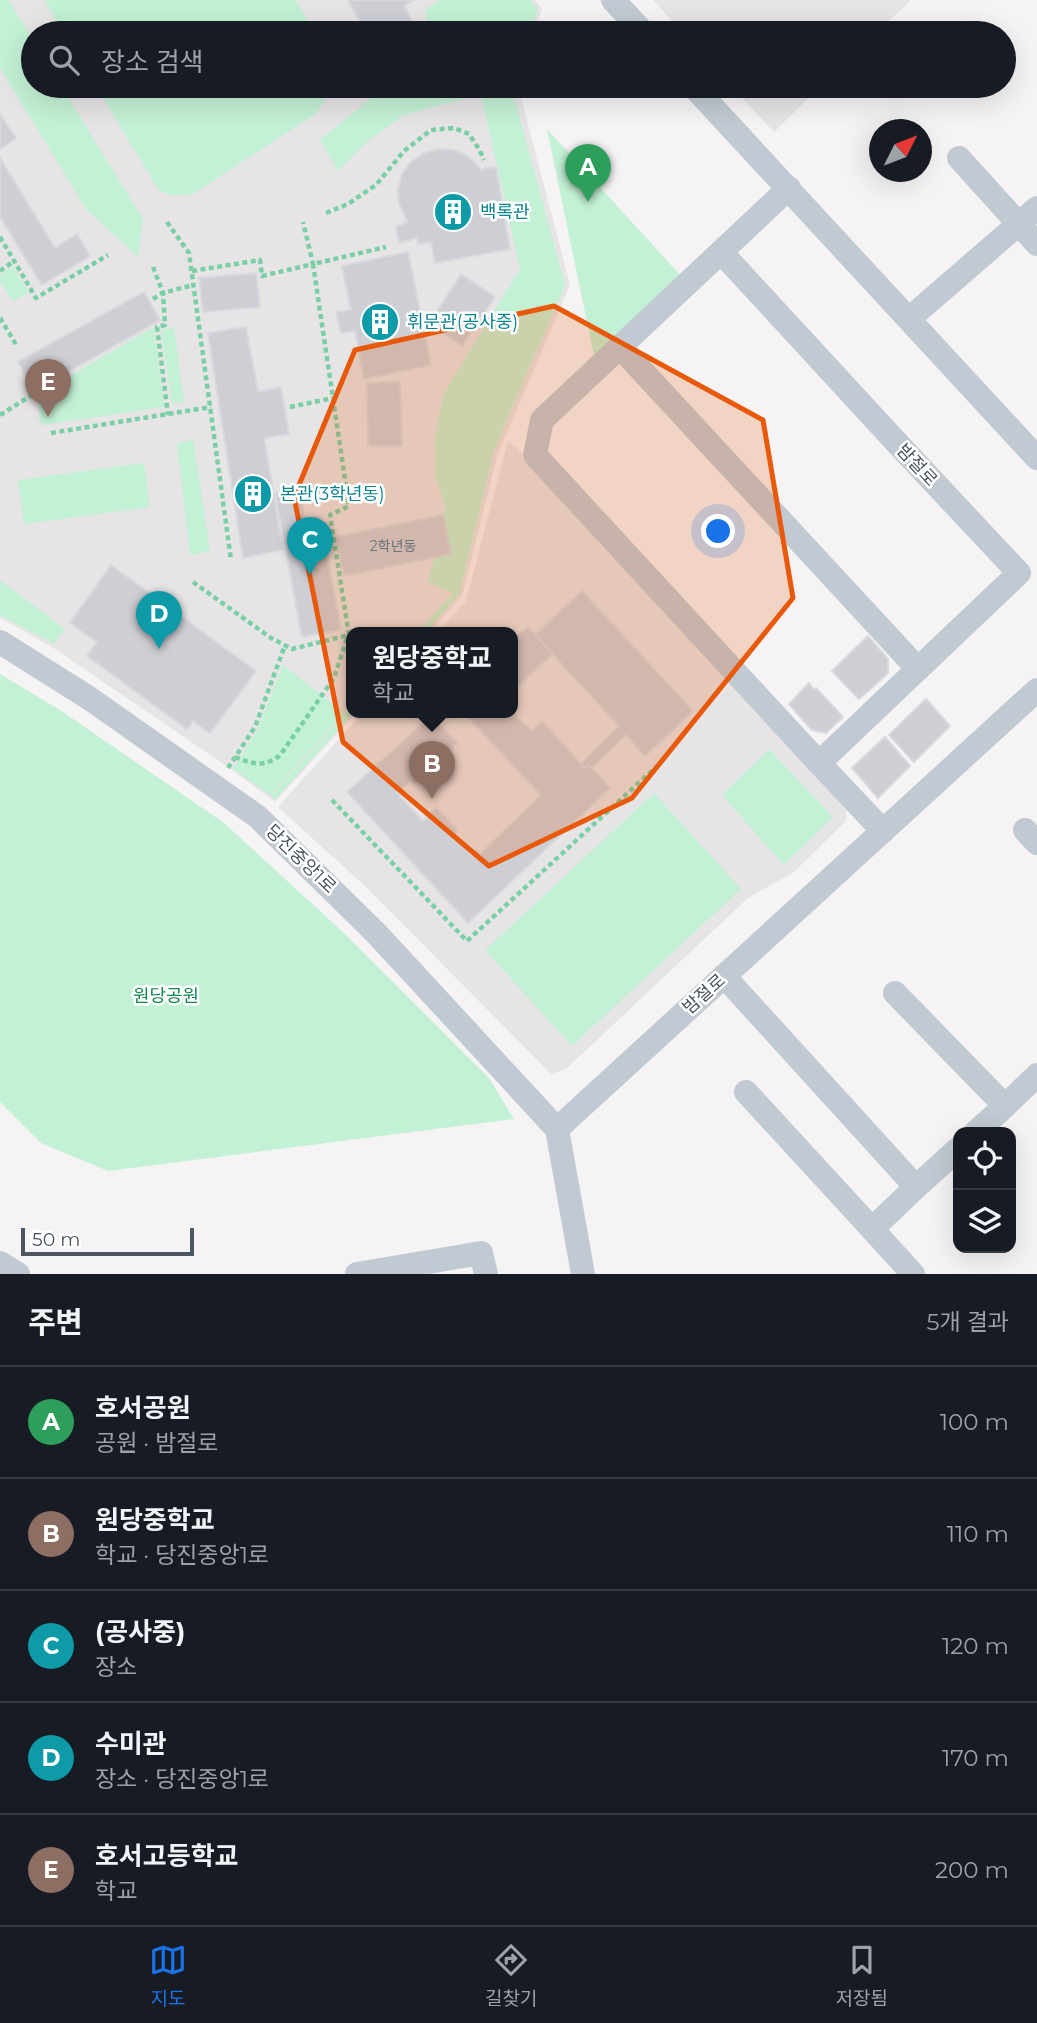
<!DOCTYPE html>
<html lang="ko">
<head>
<meta charset="utf-8">
<style>
	body { margin:0; font-family:Montserrat,"Noto Sans KR",sans-serif; background:#242831; color:#f1f3f6 }
	.controls { position:absolute; right:21px; bottom:21px; display:grid; overflow:hidden; border-radius:14px; box-shadow:0 7px 28px #0002 }
	.controls button { width:63px; height:63px; display:grid; place-items:center; padding:0; border:0; border-bottom:2px solid #363941; background:#171b24; color:#f1f3f6; font:35px sans-serif }
	.compass { position:absolute; left:869px; top:119px; width:63px; height:63px; border-radius:50%; background:#171b24; box-shadow:0 7px 28px #0002; rotate:48deg }
	.scale { position:absolute; left:21px; bottom:18px; width:173px; box-sizing:border-box; padding-left:7px; border:4px solid #4a5661; border-top:0; font-size:19px; line-height:24px; white-space:nowrap; color:#4a5661; -webkit-text-stroke:5px #fff; paint-order:stroke }
	.you { position:absolute; left:719px; top:532px; width:24px; height:24px; margin:-18px; border:5px solid #fff; border-radius:50%; background:#1a73e8; box-shadow:0 0 0 10px #1a73e833 }
	.badge { display:grid; place-items:center; width:46px; height:46px; border-radius:50%; background:#1a73e8; color:#fff; font-size:23px; font-weight:700 }
	.pin { position:absolute; translate:-50% -58px; filter:drop-shadow(0 2px 4px #0008) }
	.pin::after { content:''; position:absolute; top:37px; width:24px; height:21px; background:inherit; clip-path:polygon(0 0,100% 0,50% 100%) }
	.popup { position:absolute; left:346px; top:627px; width:172px; height:91px; box-sizing:border-box; display:grid; place-content:center; border-radius:14px; background:#171b24; filter:drop-shadow(0 2px 5px #0005); font-size:23px; white-space:nowrap; color:#9ea1a6 }
	.popup b { font-size:26px; color:#f1f3f6 }
	.popup::after { content:''; position:absolute; left:50%; top:100%; margin-left:-14px; border:14px solid transparent; border-top-color:#171b24 }
	.list { margin:0; padding:0; list-style:none }
	h2 { display:flex; justify-content:space-between; align-items:center; height:91px; margin:0; padding:0 28px; font-size:30px }
	h2 small { font-size:23px; font-weight:400; color:#9ea1a6 }
	.list li { display:grid; grid-template-columns:46px 1fr auto; gap:21px; align-items:center; box-sizing:border-box; height:112px; padding:0 28px; border-top:2px solid #363941 }
	.list b { display:block; font-size:26px; white-space:nowrap }
	.list p { margin:0; font-size:23px; white-space:nowrap; color:#9ea1a6 }
	.list em { font-size:23px; font-style:normal; color:#9ea1a6 }
	.icon { flex:none; width:38px; height:38px; fill:none; stroke:currentColor; stroke-width:2; stroke-linecap:round; stroke-linejoin:round }
	.map { position:relative; flex:none; width:1037px; height:1274px; overflow:hidden }
	.search { position:absolute; background:#171b24; box-shadow:0 7px 28px #0002; left:21px; right:21px; top:21px; height:77px; display:flex; align-items:center; gap:18px; box-sizing:border-box; padding:0 24px; border-radius:38px; color:#9ea1a6; font-size:26px }
	.sheet { height:651px; background:#171b24 }
	nav { display:flex; justify-content:space-around; align-items:center; box-sizing:border-box; height:98px; border-top:2px solid #363941; background:#171b24; font-size:19px; color:#9ea1a6 }
	nav a { display:grid; justify-items:center; gap:4px }
	nav .on { color:#1a73e8 }
	.map>svg:first-child { display:block }
</style>
</head>
<body>
<div class="map">
<svg width="1037" height="1274" viewBox="0 0 1037 1274">
	<rect width="100%" height="100%" fill="#f5f3f3"/>
	<g fill="#e6e4e5">
		<polygon points="0,0 535,0 542,9 534,33 33,33 33,86 518,86 570,285 498,453 462,596 429,633 352,633 352,713 356,713 275,802 228,767 52,647 0,618"/>
		<polygon points="653,0 911,0 876,33 683,33"/>
		<polygon points="731,86 821,86 774,132"/>
		<polygon points="508,441 518,449 847,805 846,821 794,872 748,898 566,1069 551,1074 366,887 278,807 362,713 512,713 512,633 437,633 466,601"/>
	</g>
	<g fill="#c3f1d5">
		<polygon points="0,0 9,0 33,40 33,86 61,86 143,219 138,257 86,209 0,68"/>
		<polygon points="44,0 295,0 308,20 296,30 298,33 64,33"/>
		<polygon points="440,0 530,0 538,10 529,33 427,33 426,27 426,9"/>
		<path d="M96,86H326C327,98 322,106 314,115L193,194C179,196 169,197 158,189Z"/>
		<polygon points="386,86 511,86 565,285 494,450 459,595 425,633 417,633 453,593 428,582 446,509 436,479 435,438 444,393 520,269 481,94 404,115 368,141 338,171 320,140"/>
		<polygon points="547,129 680,275 594,356"/>
		<polygon points="13,266 28,292 13,302 0,281 0,275"/>
		<polygon points="154,327 164,407 41,425 37,395"/>
		<polygon points="174,327 184,402 172,404 161,330"/>
		<polygon points="193,439 210,551 190,555 177,444"/>
		<polygon points="144,463 150,507 24,524 18,480"/>
		<polygon points="0,580 65,629 54,644 0,615"/>
		<polygon points="283,665 344,713 270,795 233,769 258,729"/>
		<polygon points="0,674 63,712 224,823 345,934 489,1078 514,1119 108,1171 41,1143 0,1102"/>
		<polygon points="351,707 353,713 275,800 271,796"/>
		<polygon points="769,749 833,817 784,865 722,795"/>
		<polygon points="654,793 741,889 572,1046 485,950"/>
	</g>
	<g fill="#cdcfd5" stroke="#d7d9de" stroke-width="2">
		<polygon points="348,0 414,0 404,6 418,31 414,33 356,33 353,27 360,22"/>
		<polygon points="0,114 16,138 0,149"/>
		<polygon points="439,149 454,150 468,156 481,170 496,167 510,249 435,263 431,242 418,244 417,238 399,243 396,227 408,222 399,204 398,189 402,174 411,162 424,153"/>
		<polygon points="0,158 55,248 77,234 90,256 42,285 0,217"/>
		<polygon points="408,252 431,365 364,379 355,331 341,333 336,312 351,310 342,266"/>
		<polygon points="256,273 260,307 203,312 199,278"/>
		<polygon points="461,274 495,297 462,346 430,323"/>
		<polygon points="144,292 160,320 34,391 18,362"/>
		<polygon points="246,327 258,392 281,387 289,434 264,438 283,550 243,558 208,333"/>
		<polygon points="400,382 402,446 368,446 367,383"/>
		<polygon points="299,489 305,520 320,517 341,630 302,637 275,493"/>
		<polygon points="443,515 451,554 344,576 335,537"/>
		<polygon points="111,565 256,671 210,733 193,721 187,729 87,656 97,642 70,623"/>
		<polygon points="582,591 693,711 645,756 626,735 592,768 589,765 585,768 581,764 619,726 535,635"/>
		<polygon points="528,627 553,654 512,691 512,641"/>
		<polygon points="868,636 888,659 888,673 859,699 832,671"/>
		<polygon points="809,683 814,690 816,688 843,717 826,733 812,730 789,704"/>
		<polygon points="926,699 950,726 914,762 889,735"/>
		<polygon points="512,712 532,731 542,721 581,764 585,768 589,765 610,788 468,923 347,792 431,716 457,743 414,784 410,781 397,793 423,821 436,807 457,830 454,836 471,855 476,850 480,854 541,795 464,713 512,713"/>
		<polygon points="885,737 910,766 878,798 852,768"/>
	</g>
	<g fill="none" stroke-linecap="round" stroke-linejoin="round">
		<g stroke="#7ad0a6" stroke-width="4.5" stroke-dasharray="5 3.5" stroke-linecap="butt">
			<polyline points="335,90 341,86"/>
			<polyline points="326,213 348,204 376,185 404,151 431,130 454,128 469,134 479,149 484,160"/>
			<polyline points="167,222 189,253 231,560"/>
			<polyline points="0,237 36,298 108,255"/>
			<polyline points="153,267 163,293 165,325 157,327 168,415"/>
			<polyline points="0,271 14,261"/>
			<polyline points="192,271 260,260 262,276 313,264 303,222"/>
			<polyline points="153,299 163,293 193,285"/>
			<polyline points="0,318 17,346"/>
			<polyline points="290,407 333,398"/>
			<polyline points="0,415 32,395"/>
			<polyline points="51,433 211,407"/>
			<polyline points="193,582 271,638 292,649 349,635 330,515 349,506 313,264 386,247"/>
			<path d="M235,757C251,764 267,768 281,754L334,678L348,635"/>
			<polyline points="228,768 255,727 285,645"/>
			<polyline points="332,800 467,941 656,767"/>
		</g>
		<g stroke="#c1cad2" stroke-width="24">
			<polyline points="613,0 644,33"/>
			<polyline points="693,86 1037,458"/>
			<polyline points="959,158 1037,244"/>
			<polyline points="721,252 898,444 1019,573 819,763 535,455 542,420 789,188"/>
			<polyline points="910,318 1037,208"/>
			<polyline points="620,347 918,669"/>
			<polyline points="0,642 89,698 258,817 376,933 557,1129"/>
			<polyline points="819,763 883,831"/>
			<polyline points="1025,830 1037,843"/>
			<polyline points="724,976 916,1187 872,1229 913,1274"/>
			<polyline points="895,993 1005,1106 976,1132"/>
			<polyline points="746,1092 872,1229"/>
			<polyline points="1005,1106 1037,1075"/>
			<polyline points="557,1129 1037,690"/>
			<polyline points="557,1129 583,1274"/>
			<polyline points="916,1187 958,1149"/>
			<polyline points="0,1263 18,1274"/>
			<polyline points="357,1274 481,1253 486,1274"/>
		</g>
	</g>
	<path fill="#e8590c" fill-opacity="0.2" stroke="#e8590c" stroke-width="5" stroke-linejoin="round" d="M554,306L763,420L793,598L632,798L489,866L343,742L294,497L355,350Z"/>
	<defs>
		<symbol id="building-disc" viewBox="-11 -11 22 22"><circle r="9.5" fill="#0f9aa8" stroke="#fff"/><path d="M-4-6H4V6H1V3H-1V6H-4ZM-2.5-4.3h1.7v1.8h-1.7ZM.8-4.3h1.7v1.8H.8ZM-2.5-1h1.7V.8h-1.7ZM.8-1h1.7V.8H.8Z" fill="#fff"/></symbol>
	</defs>
	<g fill-rule="evenodd">
		<use href="#building-disc" x="431" y="190" width="44" height="44"/>
		<use href="#building-disc" x="358" y="300" width="44" height="44"/>
		<use href="#building-disc" x="231" y="472" width="44" height="44"/>
	</g>
	<g text-anchor="middle" dominant-baseline="central" stroke-width="5" stroke-linejoin="round" paint-order="stroke">
		<g font-size="14" fill="#6b747e">
			<text x="393" y="546">2학년동</text>
		</g>
		<g font-size="18" fill="#0d838f" stroke="#fff" text-anchor="start">
			<text x="480" y="212">백록관</text>
			<text x="407" y="322">휘문관(공사중)</text>
			<text x="280" y="494">본관(3학년동)</text>
		</g>
		<g font-size="18" fill="#4a5661" stroke="#fff">
			<text transform="translate(917 465) rotate(47)">밤절로</text>
			<text transform="translate(301 859) rotate(44)">당진중앙1로</text>
			<text transform="translate(704 994) rotate(-42)">밤절로</text>
		</g>
		<g font-size="18" fill="#17864f" stroke="#fff">
			<text x="166" y="996">원당공원</text>
		</g>
	</g>
</svg>
<div class="controls">
<button><svg class="icon" aria-label="locate" viewBox="0 0 24 24"><circle cx="12" cy="12" r="6"/><path d="M12 2v4M12 18v4M2 12h4M18 12h4"/></svg></button>
<button><svg class="icon" aria-label="layers" viewBox="0 0 24 24"><path d="M12 4l9 5-9 5-9-5zM3 14l9 5 9-5"/></svg></button>
</div>
<svg class="compass" viewBox="-18 -18 36 36"><path d="M0-13l5 13h-10z" fill="#e53935"/><path d="M0 13l5-13h-10z" fill="#9ea1a6"/></svg>
<div class="scale">50 m</div>
<div class="you"></div>
<div class="pin badge" style="left:588px;top:202px;background:#2e9e5b">A</div>
<div class="pin badge" style="left:432px;top:799px;background:#8d6e63">B</div>
<div class="popup"><b>원당중학교</b>학교</div>
<div class="pin badge" style="left:310px;top:575px;background:#0f9aa8">C</div>
<div class="pin badge" style="left:159px;top:649px;background:#0f9aa8">D</div>
<div class="pin badge" style="left:48px;top:417px;background:#8d6e63">E</div>
<div class="search"><svg class="icon" aria-label="search" viewBox="0 0 24 24"><circle cx="10" cy="10" r="6"/><path d="M15 15l6 6"/></svg>장소 검색</div>
</div>
<section class="sheet">
<h2>주변<small>5개 결과</small></h2>
<ul class="list">
<li><span class="badge" style="background:#2e9e5b">A</span><div><b>호서공원</b><p>공원 · 밤절로</p></div><em>100 m</em></li>
<li><span class="badge" style="background:#8d6e63">B</span><div><b>원당중학교</b><p>학교 · 당진중앙1로</p></div><em>110 m</em></li>
<li><span class="badge" style="background:#0f9aa8">C</span><div><b>(공사중)</b><p>장소</p></div><em>120 m</em></li>
<li><span class="badge" style="background:#0f9aa8">D</span><div><b>수미관</b><p>장소 · 당진중앙1로</p></div><em>170 m</em></li>
<li><span class="badge" style="background:#8d6e63">E</span><div><b>호서고등학교</b><p>학교</p></div><em>200 m</em></li>
</ul>
</section>
<nav>
<a class="on"><svg class="icon" aria-label="map" viewBox="0 0 24 24"><path d="M3 6l6-2 6 2 6-2v14l-6 2-6-2-6 2zM9 4v14M15 6v14"/></svg>지도</a>
<a><svg class="icon" aria-label="directions" viewBox="0 0 24 24"><path d="M12 3l9 9-9 9-9-9zM9 14v-3h6M13 9l2 2-2 2"/></svg>길찾기</a>
<a><svg class="icon" aria-label="saved" viewBox="0 0 24 24"><path d="M7 4h10v16l-5-4-5 4z"/></svg>저장됨</a>
</nav>
</body>
</html>
